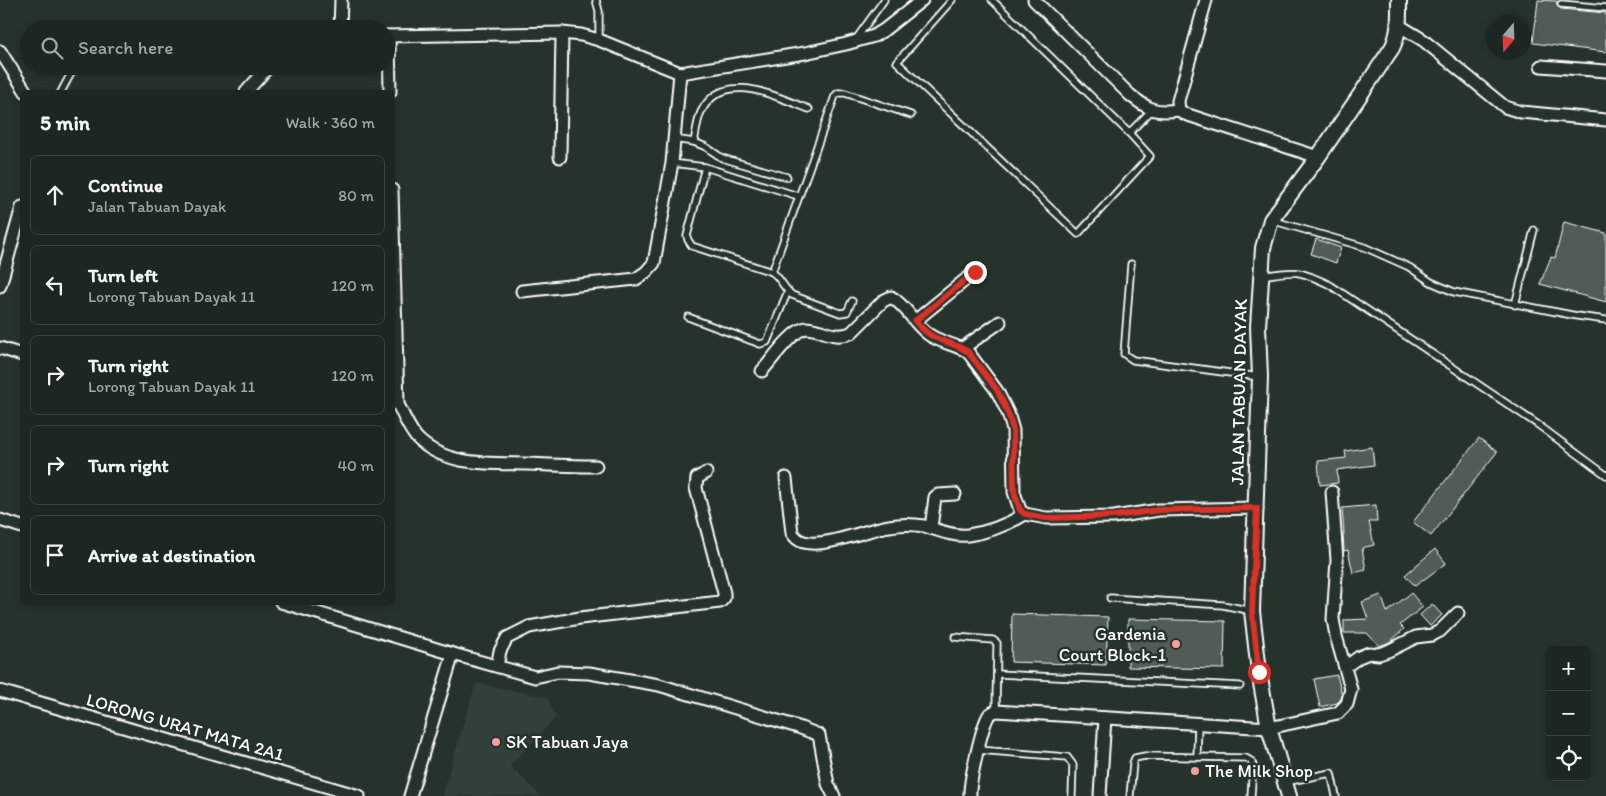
<!DOCTYPE html>
<html lang="en">
<head>
<meta charset="utf-8">
<style>
	body { margin:0; font-family:Itim,sans-serif; background:#252e2a; color:#f1f3f6 }
	.controls { position:absolute; right:15px; bottom:15px; display:grid; overflow:hidden; border-radius:8px; box-shadow:0 2px 8px #0003 }
	.controls button { width:45px; height:45px; display:grid; place-items:center; padding:0; border:0; border-bottom:1px solid #3a4340; background:#1c2622; color:#f1f3f6; font:25px sans-serif }
	.compass { position:absolute; left:1486px; top:15px; width:45px; height:45px; border-radius:50%; background:#1c2622; box-shadow:0 2px 8px #0003; rotate:199deg }
	.stop { position:absolute; width:15px; height:15px; margin:-11px; border:4px solid #d93025; border-radius:50%; background:#fff }
	.stop.end { background:#d93025; border-color:#fff; box-shadow:0 1px 5px #0008 }
	.list { margin:0; padding:0; list-style:none }
	h2 { display:flex; justify-content:space-between; align-items:center; height:65px; margin:0; padding:0 20px; font-size:21px }
	h2 small { font-size:16px; font-weight:400; color:#a0a5a5 }
	.list li { display:grid; grid-template-columns:32px 1fr auto; gap:15px; align-items:center; box-sizing:border-box; height:80px; margin:0 10px 10px; padding:0 10px; border:1px solid #3a4340; border-radius:8px }
	.list b { display:block; font-size:19px; white-space:nowrap }
	.list p { margin:0; font-size:16px; white-space:nowrap; color:#a0a5a5 }
	.list em { font-size:16px; font-style:normal; color:#a0a5a5 }
	.icon { flex:none; width:28px; height:28px; fill:none; stroke:currentColor; stroke-width:2; stroke-linecap:round; stroke-linejoin:round }
	.map { position:relative; flex:none; width:1606px; height:796px; overflow:hidden }
	.search { position:absolute; background:#1c2622; box-shadow:0 2px 8px #0003; left:20px; top:20px; width:375px; height:55px; display:flex; align-items:center; gap:12px; box-sizing:border-box; padding:0 18px; border-radius:28px; color:#a0a5a5; font-size:19px }
	.panel { position:absolute; background:#1c2622; box-shadow:0 2px 8px #0003; left:20px; top:90px; width:375px; height:515px; border-radius:8px }
	.map>svg:first-child { display:block }
</style>
</head>
<body>
<div class="map">
<svg width="1606" height="796" viewBox="0 0 1606 796">
	<rect width="100%" height="100%" fill="#26332d"/>
	<filter id="ink" filterUnits="userSpaceOnUse"><feTurbulence type="fractalNoise" baseFrequency=".02" numOctaves="2"/><feDisplacementMap in="SourceGraphic" scale="10" xChannelSelector="R" yChannelSelector="G"/><feConvolveMatrix kernelMatrix="1 2 1 2 8 2 1 2 1" color-interpolation-filters="sRGB"/></filter>
	<g filter="url(#ink)">
		<polygon fill="#333f3a" points="476,683 547,697 556,717 510,766 541,796 442,796"/>
		<g fill="#515c57" stroke="#fff">
			<polygon points="1538,0 1557,1 1557,6 1561,9 1606,13 1606,52 1533,43"/>
			<polygon points="1564,222 1606,233 1606,302 1540,284 1551,257 1555,258"/>
			<polygon points="1316,239 1341,248 1336,263 1311,254"/>
			<polygon points="1479,438 1497,452 1431,536 1413,522"/>
			<polygon points="1372,447 1374,465 1337,470 1338,483 1320,485 1318,461 1346,458 1345,451"/>
			<polygon points="1376,505 1377,522 1369,522 1374,545 1362,548 1366,570 1353,573 1348,550 1344,551 1343,534 1344,534 1342,508"/>
			<polygon points="1435,549 1446,563 1415,586 1405,575"/>
			<polygon points="1411,593 1423,607 1400,625 1404,629 1390,642 1379,646 1367,633 1344,633 1344,620 1368,619 1362,602 1381,595 1387,612"/>
			<polygon points="1432,604 1442,615 1430,626 1420,615"/>
			<polygon points="1012,614 1108,617 1106,665 1011,662"/>
			<polygon points="1128,619 1225,621 1224,669 1128,667"/>
			<polygon points="1337,675 1342,695 1340,700 1337,703 1320,707 1314,679"/>
		</g>
		<g fill="none" stroke-linecap="round" stroke-linejoin="round">
			<defs>
				<g id="service">
					<polyline points="596,0 599,11 599,40"/>
					<polyline points="952,0 897,62 1078,234 1150,156 1129,133 992,0"/>
					<polyline points="1561,4 1606,8"/>
					<polyline points="856,39 884,0"/>
					<polyline points="61,92 75,66"/>
					<polyline points="1129,133 1152,110"/>
					<path d="M673,139L694,142C696,133 697,121 701,112C723,68 776,97 809,109"/>
					<polyline points="694,142 706,147 722,158 787,177"/>
					<polyline points="672,163 705,167 798,196"/>
					<path d="M705,167L687,236L688,240L692,246L772,272C781,278 783,288 792,295L840,313L847,312L852,301"/>
					<polyline points="1271,220 1364,247 1409,267 1431,282 1454,292 1577,316 1606,320"/>
					<polyline points="1131,264 1124,354 1133,360 1260,377"/>
					<polyline points="772,272 835,96 838,93 845,93 911,115"/>
					<path d="M1262,276C1296,270 1299,270 1330,285L1537,424L1606,475"/>
					<polyline points="1515,305 1534,230"/>
					<polyline points="688,317 760,344 767,342 788,291"/>
					<polyline points="1110,598 1223,605 1252,611"/>
					<polyline points="955,637 993,640 997,643 996,711"/>
					<polyline points="997,674 1240,686"/>
					<polyline points="978,750 1067,757 1073,765 1072,796"/>
					<polyline points="1197,757 1198,724"/>
					<polyline points="1285,782 1331,773 1336,796"/>
					<polyline points="1130,796 1133,763 1135,758 1145,756 1246,758 1251,761 1253,765 1251,796"/>
				</g>
				<g id="minor">
					<path d="M1034,0L1130,95C1149,110 1154,113 1179,110"/>
					<polyline points="1206,0 1178,101 1179,110 1185,114 1318,157"/>
					<polyline points="1400,26 1423,40 1505,107 1521,112 1606,120"/>
					<polyline points="340,29 341,0"/>
					<polyline points="386,36 562,33 581,35 599,40 680,73 805,53 846,44 874,36 884,30 922,0"/>
					<polyline points="389,36 390,92"/>
					<polyline points="0,51 26,92"/>
					<polyline points="1541,66 1606,71"/>
					<polyline points="246,92 269,66"/>
					<polyline points="560,157 562,33"/>
					<path d="M392,190L398,404C403,415 408,427 416,437C444,467 491,463 528,464C551,465 574,466 596,466"/>
					<polyline points="0,286 22,207"/>
					<polyline points="522,291 636,279 646,272 654,263 672,163 680,73"/>
					<polyline points="915,321 975,272"/>
					<polyline points="0,348 22,355"/>
					<polyline points="963,348 1000,322"/>
					<path d="M762,371C771,361 792,330 806,328C811,328 816,330 821,331C832,335 840,337 851,333L883,301L891,297C907,306 914,324 928,334C940,343 956,344 968,352L997,391L1008,413L1013,430L1014,492L1020,510L1025,514L1046,518L1114,517L1159,510L1257,508"/>
					<path d="M786,478L792,533C795,537 798,541 804,542C826,548 867,529 889,526C900,524 913,524 924,526C938,530 954,537 968,535C990,532 1007,525 1025,514"/>
					<polyline points="0,520 22,527"/>
					<polyline points="931,528 935,497 938,495 955,494"/>
					<polyline points="281,602 453,654 535,677 558,672 589,673 659,685 798,727 819,735 828,784 834,796"/>
					<polyline points="497,666 500,651 507,638 529,627 580,618 720,602 724,598 724,593 696,488 697,478 706,473"/>
					<polyline points="1345,667 1359,657 1369,653 1379,654 1388,651 1416,637 1432,635 1440,631 1458,613"/>
					<polyline points="0,691 359,796"/>
					<polyline points="410,796 453,654"/>
					<path d="M970,796C969,783 982,725 989,715C991,713 993,712 996,711L1269,728L1338,713L1347,704L1351,689L1336,636L1333,619L1337,560L1332,492"/>
					<polyline points="1100,796 1105,718"/>
				</g>
				<path id="tertiary" d="M1289,796L1269,728L1259,672L1252,611L1260,377L1258,327L1263,248L1271,220L1318,157L1392,48C1400,32 1399,17 1399,0"/>
			</defs>
			<use href="#service" stroke="#fff" stroke-width="9"/>
			<use href="#minor" stroke="#fff" stroke-width="15"/>
			<use href="#tertiary" stroke="#fff" stroke-width="18"/>
			<use href="#service" stroke="#26332d" stroke-width="5.5"/>
			<use href="#minor" stroke="#26332d" stroke-width="11"/>
			<use href="#tertiary" stroke="#26332d" stroke-width="14"/>
		</g>
	</g>
	<g fill="none" stroke-linecap="round" stroke-linejoin="round" filter="url(#ink)">
		<path stroke="#d93025" stroke-width="6" d="M975,272L915,321C935,345 948,338 968,352L997,390L1008,413L1013,430L1014,492L1020,510L1025,514L1046,518L1114,516L1159,510L1257,508L1252,611L1259,672"/>
	</g>
	<g fill="#ff9aa2" stroke="#26332d" stroke-width="2">
		<circle cx="1176" cy="644" r="5"/>
		<circle cx="496" cy="742" r="5"/>
		<circle cx="1195" cy="771" r="5"/>
	</g>
	<g text-anchor="middle" dominant-baseline="central" stroke-width="5" stroke-linejoin="round" paint-order="stroke">
		<g font-size="18" fill="#fff" stroke="#26332d">
			<text transform="translate(1239 392) rotate(-89)">JALAN TABUAN DAYAK</text>
			<text transform="translate(185 727) rotate(16)">LORONG URAT MATA 2A1</text>
		</g>
		<g font-size="18" fill="#fff" stroke="#26332d" text-anchor="start">
			<text x="1166" y="634" text-anchor="end">Gardenia<tspan x="1166" dy="21">Court Block-1</tspan></text>
			<text x="506" y="742">SK Tabuan Jaya</text>
			<text x="1205" y="771">The Milk Shop</text>
		</g>
	</g>
</svg>
<div class="controls">
<button>+</button>
<button>−</button>
<button><svg class="icon" aria-label="locate" viewBox="0 0 24 24"><circle cx="12" cy="12" r="6"/><path d="M12 2v4M12 18v4M2 12h4M18 12h4"/></svg></button>
</div>
<svg class="compass" viewBox="-18 -18 36 36"><path d="M0-13l5 13h-10z" fill="#e53935"/><path d="M0 13l5-13h-10z" fill="#a0a5a5"/></svg>
<div class="stop" style="left:1259px;top:672px"></div>
<div class="stop end" style="left:975px;top:272px"></div>
<div class="search"><svg class="icon" aria-label="search" viewBox="0 0 24 24"><circle cx="10" cy="10" r="6"/><path d="M15 15l6 6"/></svg>Search here</div>
<section class="panel">
<h2>5 min<small>Walk · 360 m</small></h2>
<ul class="list">
<li><svg class="icon" aria-label="ahead" viewBox="0 0 24 24"><path d="M12 20V5M6 11l6-6 6 6"/></svg><div><b>Continue</b><p>Jalan Tabuan Dayak</p></div><em>80 m</em></li>
<li><svg class="icon" aria-label="left" viewBox="0 0 24 24"><path d="M17 20v-9H6M10 6l-5 5 5 5"/></svg><div><b>Turn left</b><p>Lorong Tabuan Dayak 11</p></div><em>120 m</em></li>
<li><svg class="icon" aria-label="right" viewBox="0 0 24 24"><path d="M7 20v-9h11M14 6l5 5-5 5"/></svg><div><b>Turn right</b><p>Lorong Tabuan Dayak 11</p></div><em>120 m</em></li>
<li><svg class="icon" aria-label="right" viewBox="0 0 24 24"><path d="M7 20v-9h11M14 6l5 5-5 5"/></svg><div><b>Turn right</b></div><em>40 m</em></li>
<li><svg class="icon" aria-label="arrive" viewBox="0 0 24 24"><path d="M6 21V4h12l-3 4 3 4H6"/></svg><div><b>Arrive at destination</b></div></li>
</ul>
</section>
</div>
</body>
</html>
